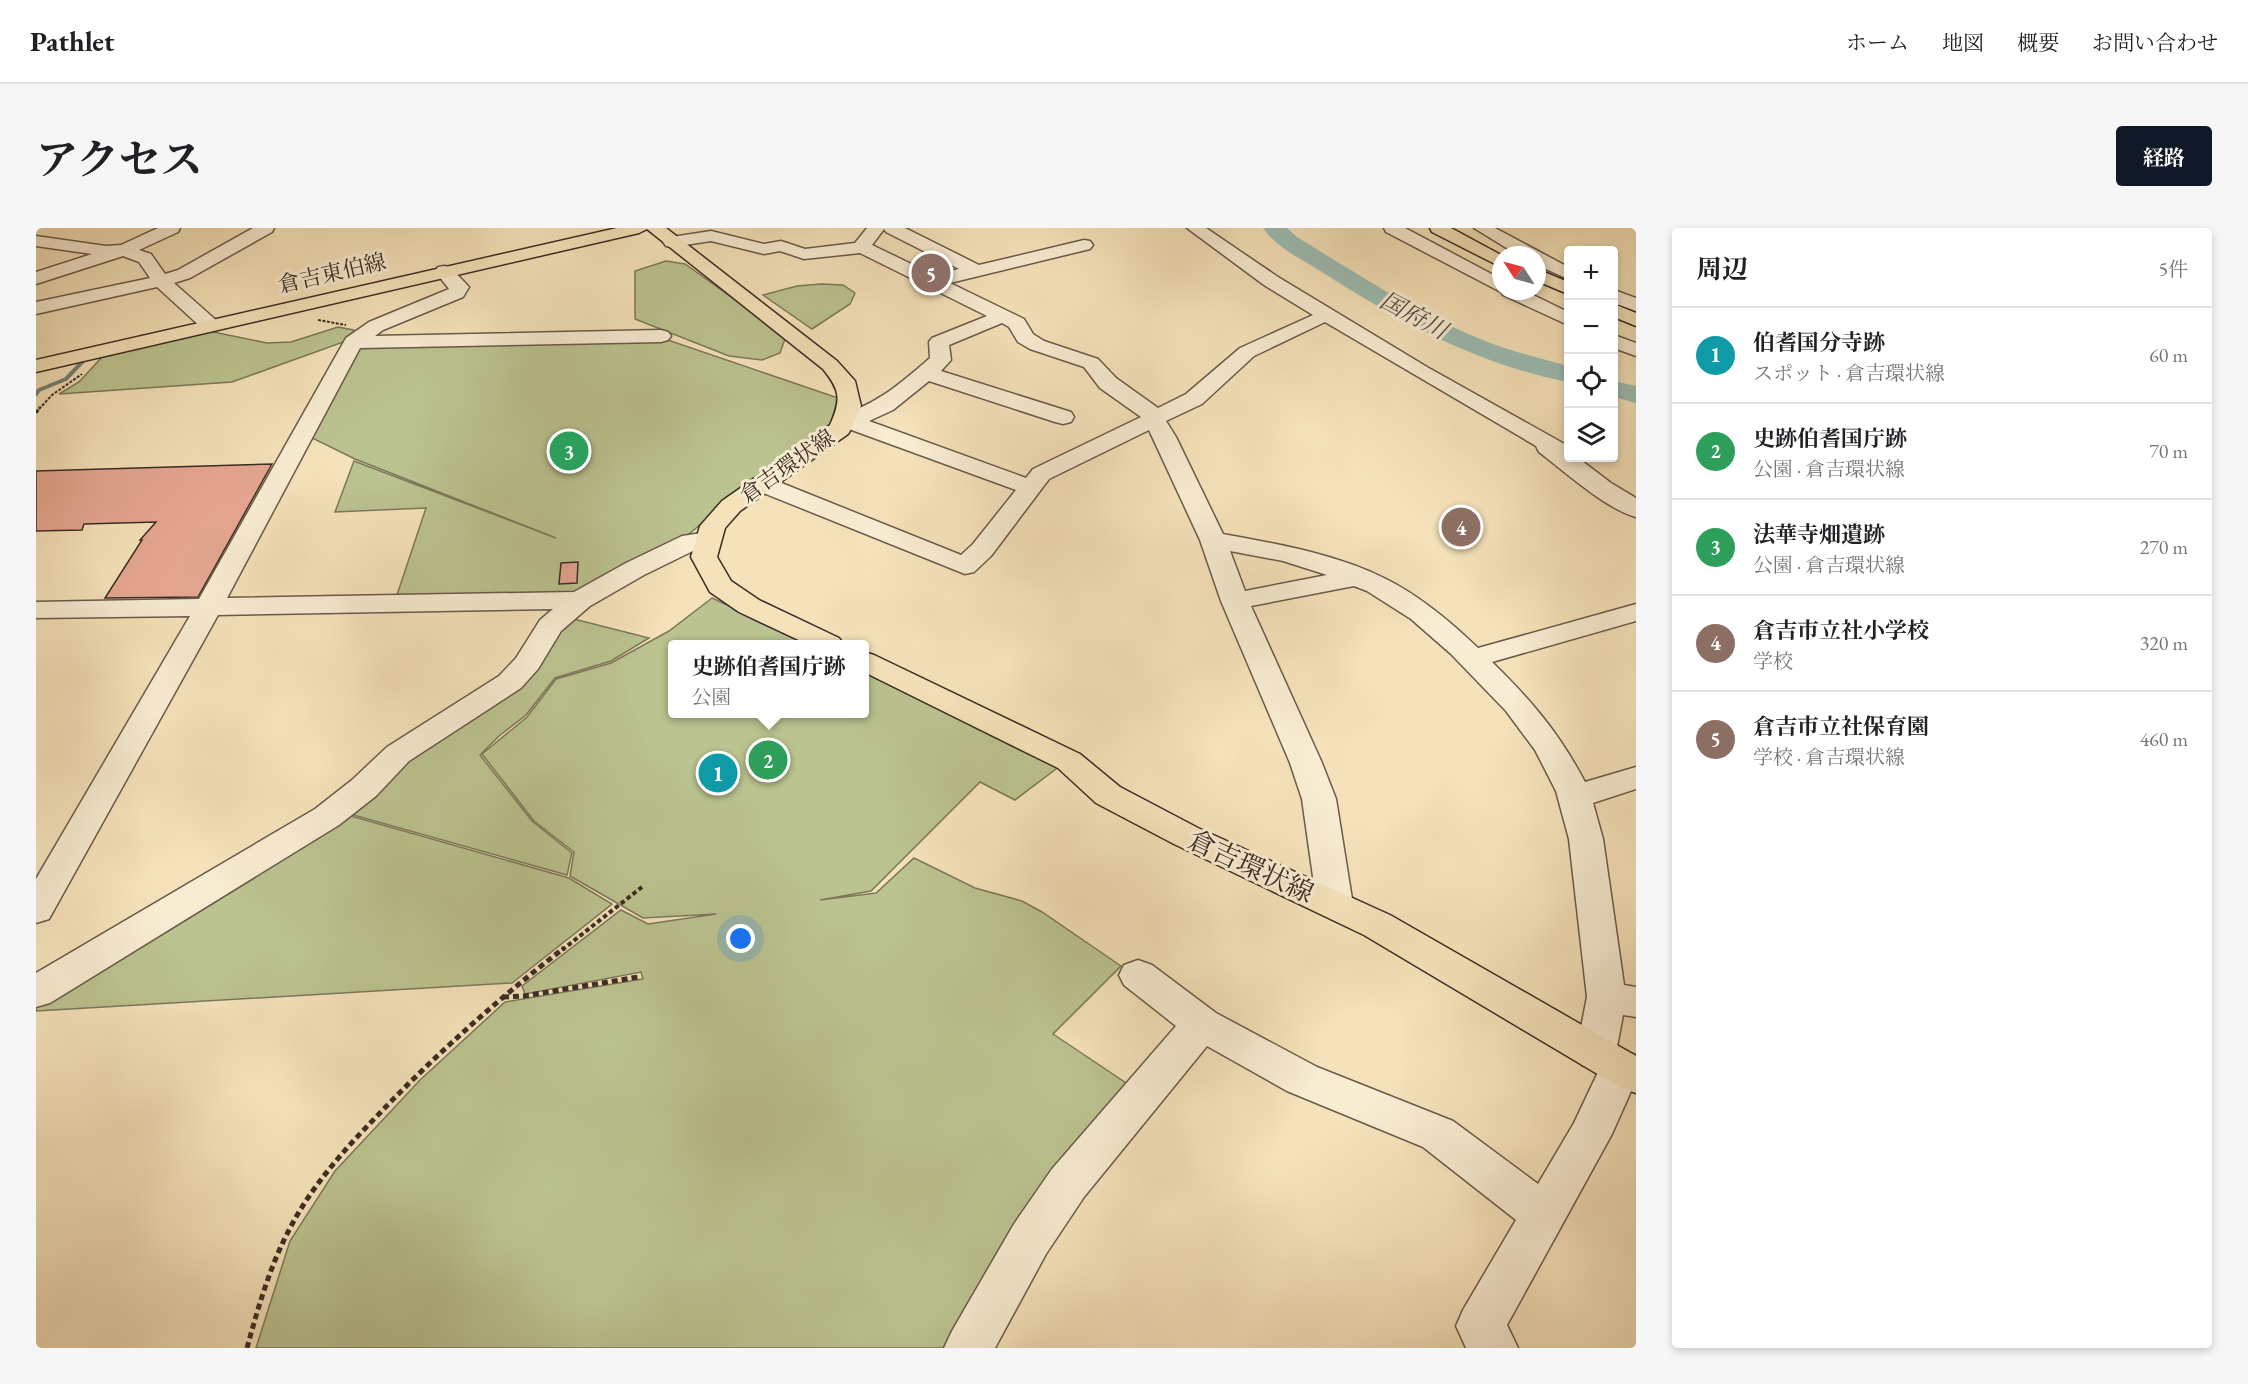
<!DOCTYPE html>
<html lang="ja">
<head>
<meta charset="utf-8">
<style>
	body { margin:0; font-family:"EB Garamond","Noto Serif JP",serif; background:#f6f6f6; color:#202124 }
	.controls { position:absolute; right:18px; top:18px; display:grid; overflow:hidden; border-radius:6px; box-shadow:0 3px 9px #0003 }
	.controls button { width:54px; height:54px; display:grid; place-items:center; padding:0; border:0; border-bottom:2px solid #e0e0e0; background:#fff; color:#202124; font:30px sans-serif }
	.compass { position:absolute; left:1456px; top:18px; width:54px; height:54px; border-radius:50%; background:#fff; box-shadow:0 3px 9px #0003; rotate:306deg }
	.you { position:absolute; left:705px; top:711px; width:21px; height:21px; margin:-15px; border:4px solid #fff; border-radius:50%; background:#1a73e8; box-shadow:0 0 0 9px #1a73e833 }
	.badge { display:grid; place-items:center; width:39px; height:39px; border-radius:50%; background:#111827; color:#fff; font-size:20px; font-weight:700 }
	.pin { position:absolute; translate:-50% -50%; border:3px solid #fff; box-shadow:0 2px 6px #0006 }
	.popup { position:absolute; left:632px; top:412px; width:201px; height:78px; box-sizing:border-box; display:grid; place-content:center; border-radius:6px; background:#fff; filter:drop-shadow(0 2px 4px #0005); font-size:20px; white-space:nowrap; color:#757577 }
	.popup b { font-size:22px; color:#202124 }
	.popup::after { content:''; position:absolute; left:50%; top:100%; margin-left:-12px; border:12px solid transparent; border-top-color:#fff }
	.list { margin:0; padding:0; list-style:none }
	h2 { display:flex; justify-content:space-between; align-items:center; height:78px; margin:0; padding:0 24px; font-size:26px }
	h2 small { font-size:20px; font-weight:400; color:#757577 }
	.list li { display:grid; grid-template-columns:39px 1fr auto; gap:18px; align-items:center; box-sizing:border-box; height:96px; padding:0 24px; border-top:2px solid #e0e0e0 }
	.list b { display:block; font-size:22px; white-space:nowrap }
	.list p { margin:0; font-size:20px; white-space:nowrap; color:#757577 }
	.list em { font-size:20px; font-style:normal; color:#757577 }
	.icon { flex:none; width:33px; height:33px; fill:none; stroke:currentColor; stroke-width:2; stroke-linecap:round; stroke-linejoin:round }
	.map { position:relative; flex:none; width:1600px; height:1120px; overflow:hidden; border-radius:6px }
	header { display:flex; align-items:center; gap:36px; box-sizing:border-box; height:84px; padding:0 30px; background:#fff; border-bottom:2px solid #e0e0e0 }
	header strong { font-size:28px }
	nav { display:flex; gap:33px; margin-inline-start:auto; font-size:21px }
	.intro { display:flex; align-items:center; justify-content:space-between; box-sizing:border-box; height:144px; padding:0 36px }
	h1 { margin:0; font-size:42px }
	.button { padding:15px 27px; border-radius:6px; background:#111827; color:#fff; font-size:21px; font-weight:700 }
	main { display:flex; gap:36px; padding:0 36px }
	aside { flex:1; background:#fff; border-radius:6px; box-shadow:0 3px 9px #0003 }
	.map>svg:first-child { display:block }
</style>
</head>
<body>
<header>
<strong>Pathlet</strong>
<nav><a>ホーム</a><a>地図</a><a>概要</a><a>お問い合わせ</a></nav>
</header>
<div class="intro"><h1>アクセス</h1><a class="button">経路</a></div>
<main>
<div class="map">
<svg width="1600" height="1120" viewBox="0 0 1600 1120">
	<rect width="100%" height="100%" fill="#f5e2ba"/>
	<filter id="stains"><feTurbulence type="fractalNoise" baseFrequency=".00333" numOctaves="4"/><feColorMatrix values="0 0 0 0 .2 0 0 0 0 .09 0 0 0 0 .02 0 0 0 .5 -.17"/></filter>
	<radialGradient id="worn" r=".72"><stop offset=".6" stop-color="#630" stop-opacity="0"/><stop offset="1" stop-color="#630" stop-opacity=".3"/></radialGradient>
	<g fill="#bbc390" stroke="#7b785a" stroke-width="1.5">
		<polygon points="630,33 649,36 750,108 744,125 726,132 693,128 599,91 599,43"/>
		<polygon points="785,56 807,57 819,65 814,76 776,101 727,67 761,58"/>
		<polygon points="302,99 318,102 313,112 196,154 23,166 43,154 67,128 163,101 231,115 255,114"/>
		<polygon points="623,109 805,171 803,187 790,201 686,278 645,313 549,367 359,373 390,280 299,284 318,233 520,310 319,231 272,208 324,116"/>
		<polygon points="676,370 775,416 636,416 636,486 828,486 828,441 1024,538 979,572 944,554 835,663 784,672 840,665 878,630 939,660 986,673 1006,684 1085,738 1017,806 1102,863 929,1120 220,1120 254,1013 299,943 384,852 469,774 607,751 605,744 489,766 486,758 585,682 612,696 680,686 607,690 534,648 538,624 498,593 446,526 491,489 520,451 575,435 633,403"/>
		<polygon points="530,389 613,410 575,433 519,450 490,487 463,508 444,527 496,593 536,625 531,647 303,583 405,502"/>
		<polygon points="301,584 533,650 576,676 476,755 0,783 0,768"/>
	</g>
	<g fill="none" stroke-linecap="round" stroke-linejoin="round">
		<polyline stroke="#76837a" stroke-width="4" points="0,166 3,162 30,151 49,131"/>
		<g fill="#9dbdb4" fill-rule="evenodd">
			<path d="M1227,0H1251L1261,9C1322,46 1383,87 1449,113C1476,124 1505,130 1532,138V154C1443,137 1362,93 1286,44C1265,31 1241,20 1227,0Z"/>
			<polygon points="1578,153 1600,158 1600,175 1578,169"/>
		</g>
	</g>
	<g fill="#e6a792" stroke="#3b2c24" stroke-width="1.5">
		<polygon points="236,236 162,369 69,370 106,312 104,312 120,294 48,296 46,302 0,303 0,243"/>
		<polygon points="542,334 541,355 523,356 525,335"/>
	</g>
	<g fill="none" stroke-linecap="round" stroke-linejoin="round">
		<defs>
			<g id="minor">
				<polygon points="122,0 144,0 142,4 103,22 115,26 129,46 142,42 217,0 238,0 236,4 154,50 138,55 181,93 184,97 181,101 167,101 121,59 0,86 0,74 114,50 103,34 87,28 0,56 0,44 56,26 0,18 0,8 70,18 85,17"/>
				<path d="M831,0H869L943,37L1048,12L1054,13L1057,17L1054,21L914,55L988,91L997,106L1008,113L1062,131L1080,150L1122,180L1150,166L1204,120L1277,87L1228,57L1151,0H1170L1242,49L1391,139L1532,218V230H1542L1575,255L1600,270V289C1570,281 1528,243 1503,224L1500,218L1289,94L1218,128L1166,176L1130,193L1140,209L1187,306C1242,316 1300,326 1350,351C1384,368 1415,394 1442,420L1600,376V393L1456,434C1496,473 1523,505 1549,554L1600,539V561L1557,575L1567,611L1588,757L1600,759V789L1587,787L1580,824L1585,822L1599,827L1600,852L1576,906L1471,1097L1482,1120H1430L1420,1098L1427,1082L1480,992L1387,919L1251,863L1171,818L1048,969L1010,1026L959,1120H908L916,1103L978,996L1016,941L1140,798L1088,757L1083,747L1088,737L1102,732L1116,737L1180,785L1281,839L1417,893L1502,956L1538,895L1564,840L1560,841L1546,837L1540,825L1551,769L1533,611L1520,563L1499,522L1470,483L1415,426L1375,391L1331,363L1318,358L1215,378L1286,535L1300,571L1317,677L1312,686L1299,690L1286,686L1281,677L1266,571L1254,535L1185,373L1164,312L1113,202L1013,251L955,328L938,344L929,346L725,264L722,259L725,254L734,252L743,254L925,327L937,316L980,262L802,197L799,192L802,187C840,178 866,154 894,130L893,114L896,110L951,88L824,25L768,31L744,23L728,26L675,13L636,19L630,18L627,14L630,10L636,9L675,3L728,16L745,13L769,21L819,15ZM848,1L850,4L923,41L898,47L836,17ZM966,95L973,99L982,114L994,121L1048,139L1064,160L1105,189L997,241L990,250L833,193L857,182L893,153L1019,194L1027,196L1035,194L1038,189L1035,184L905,143L915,132L913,117ZM1194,323L1247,333L1291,347L1209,363Z"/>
				<polygon points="1348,0 1369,0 1465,51 1465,63 1489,63 1532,84 1532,97 1467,67 1465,64 1350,4"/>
				<polygon points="1438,0 1459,0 1532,39 1532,51 1501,37 1501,27 1482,27"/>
				<polygon points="408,38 414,39 433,59 427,69 347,102 339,108 625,102 632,104 635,108 632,112 625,114 324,120 191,370 538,364 590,335 646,308 672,304 681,307 685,312 681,317 661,321 608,347 554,378 525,403 502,441 485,460 373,533 340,568 303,597 14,775 0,779 0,745 279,581 316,552 351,519 463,448 480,430 504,392 517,381 182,387 13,691 0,695 0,651 154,388 0,390 0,374 163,371 310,110 333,94 413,61 399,43 402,39"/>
				<polygon points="1578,62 1600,70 1600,83 1578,75"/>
				<polygon points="1578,107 1600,115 1600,128 1578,120"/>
			</g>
			<g id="major">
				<path d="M581,0H630L801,133L819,153L825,178L815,201L812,206L704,283L689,300L681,329L695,353L723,372L803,410L807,416H771L703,384L674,364L655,329L664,298L686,273L794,197C805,172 805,163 787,141L611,1L603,5L0,144V132Z"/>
				<polygon points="828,424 838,427 1044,526 1084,559 1162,600 1354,687 1600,828 1600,865 1585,860 1328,707 1138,616 1060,575 1022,540 828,444"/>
			</g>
			<g id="highway">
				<polygon points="1394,0 1415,0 1465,27 1465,39 1396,4"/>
				<polygon points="1501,41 1532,54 1532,66 1501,53"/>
				<polygon points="1578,76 1600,85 1600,98 1578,89"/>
			</g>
		</defs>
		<use href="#minor" stroke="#6a5a4a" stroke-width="3"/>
		<use href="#major" stroke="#3b2c24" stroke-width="3"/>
		<use href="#highway" stroke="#3b2c24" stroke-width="3"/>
		<g stroke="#3b2c24" stroke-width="2" stroke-dasharray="3 1.5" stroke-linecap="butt">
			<polyline points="282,92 310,97"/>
			<polyline points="3,181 16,167 46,146"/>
		</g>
		<polyline stroke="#3b2c24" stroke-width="3" stroke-dasharray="4 2" stroke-linecap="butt" points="0,185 4,179"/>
		<polyline stroke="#3b2c24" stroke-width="4" stroke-dasharray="4.5 3" stroke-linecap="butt" points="526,722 606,659"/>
		<g stroke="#3b2c24" stroke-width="5" stroke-dasharray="6 4" stroke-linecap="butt">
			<polyline points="467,769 488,768 602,749"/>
			<path d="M211,1120C222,1080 233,1041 252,1004C274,960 307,923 341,888C399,827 461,772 528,720"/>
		</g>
		<use href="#minor" fill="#f8ecd2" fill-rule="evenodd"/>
		<use href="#major" fill="#f5e2ba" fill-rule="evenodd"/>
		<use href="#highway" fill="#f5e2ba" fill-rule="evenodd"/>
	</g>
	<g text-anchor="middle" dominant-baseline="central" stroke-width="6" stroke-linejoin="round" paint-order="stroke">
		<g font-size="22" fill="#3b2c24" stroke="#f8ecd2">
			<text transform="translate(296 45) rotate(-13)">倉吉東伯線</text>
			<text transform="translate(751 238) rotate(-35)">倉吉環状線</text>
		</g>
		<g font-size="24" font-style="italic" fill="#545048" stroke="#f8ecd2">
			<text transform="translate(1378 87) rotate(28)">国府川</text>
		</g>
		<g font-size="27" fill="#3b2c24" stroke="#f8ecd2">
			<text transform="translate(1215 638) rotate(25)">倉吉環状線</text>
		</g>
	</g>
	<rect width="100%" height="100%" filter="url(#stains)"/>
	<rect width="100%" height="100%" fill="url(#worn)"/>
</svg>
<div class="controls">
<button>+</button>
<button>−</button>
<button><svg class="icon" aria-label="locate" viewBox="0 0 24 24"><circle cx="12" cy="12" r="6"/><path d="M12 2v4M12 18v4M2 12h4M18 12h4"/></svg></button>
<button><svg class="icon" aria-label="layers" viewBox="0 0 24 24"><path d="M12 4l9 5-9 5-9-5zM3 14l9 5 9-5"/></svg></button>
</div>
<svg class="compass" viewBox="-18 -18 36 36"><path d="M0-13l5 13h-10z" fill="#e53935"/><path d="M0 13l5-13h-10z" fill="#757577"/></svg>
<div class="you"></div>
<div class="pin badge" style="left:682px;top:545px;background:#0f9aa8">1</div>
<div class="pin badge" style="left:732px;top:532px;background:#2e9e5b">2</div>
<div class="popup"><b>史跡伯耆国庁跡</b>公園</div>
<div class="pin badge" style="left:533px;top:223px;background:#2e9e5b">3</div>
<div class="pin badge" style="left:1425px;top:299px;background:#8d6e63">4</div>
<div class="pin badge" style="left:895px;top:45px;background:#8d6e63">5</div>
</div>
<aside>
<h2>周辺<small>5件</small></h2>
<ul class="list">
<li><span class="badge" style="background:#0f9aa8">1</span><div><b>伯耆国分寺跡</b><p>スポット · 倉吉環状線</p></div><em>60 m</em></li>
<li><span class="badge" style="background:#2e9e5b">2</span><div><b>史跡伯耆国庁跡</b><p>公園 · 倉吉環状線</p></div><em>70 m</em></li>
<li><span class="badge" style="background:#2e9e5b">3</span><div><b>法華寺畑遺跡</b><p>公園 · 倉吉環状線</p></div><em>270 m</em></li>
<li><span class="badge" style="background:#8d6e63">4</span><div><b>倉吉市立社小学校</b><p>学校</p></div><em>320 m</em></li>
<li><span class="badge" style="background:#8d6e63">5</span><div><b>倉吉市立社保育園</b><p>学校 · 倉吉環状線</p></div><em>460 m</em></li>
</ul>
</aside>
</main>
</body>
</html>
